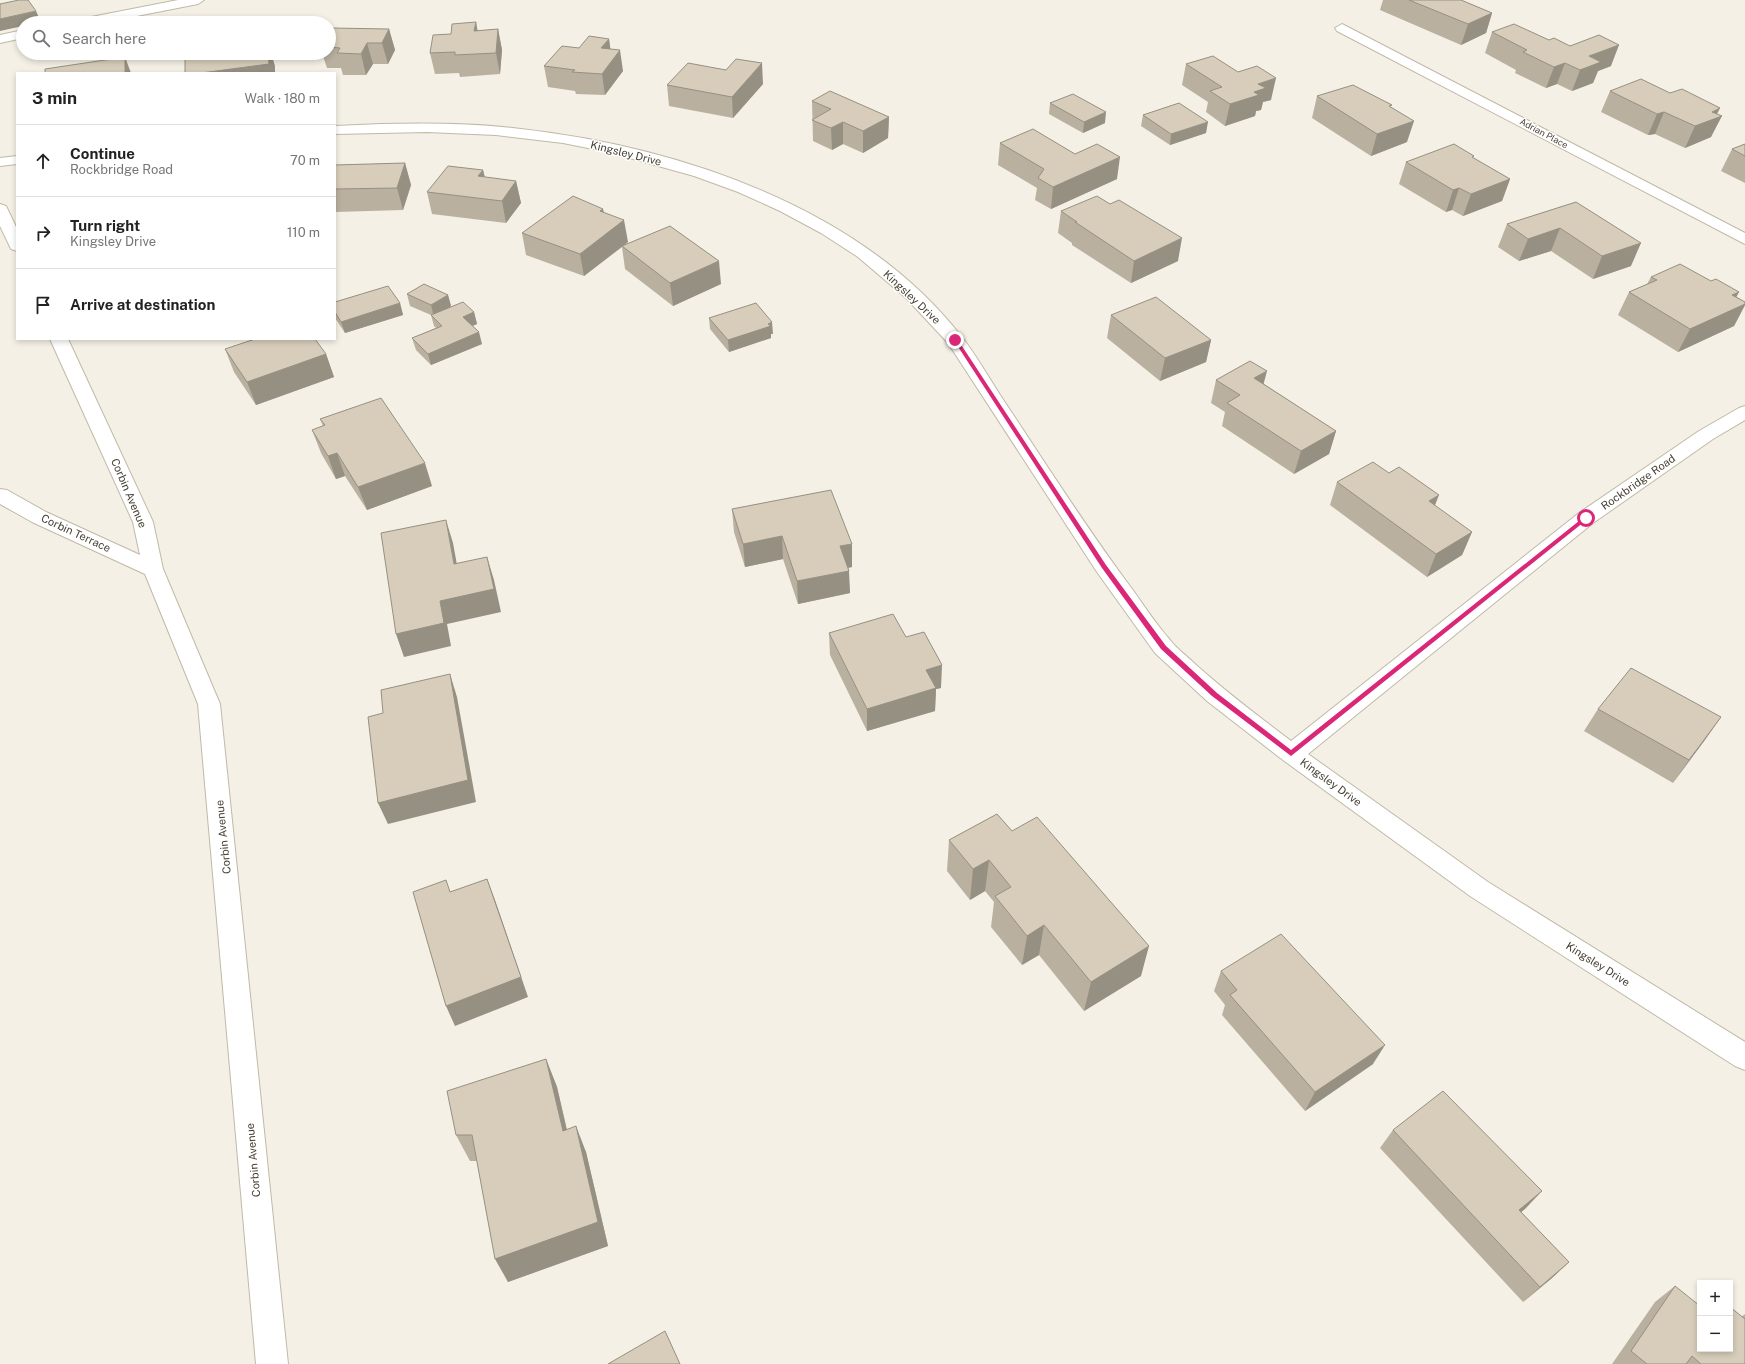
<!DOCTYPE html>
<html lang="en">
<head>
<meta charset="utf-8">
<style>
	body { margin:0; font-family:"Public Sans",sans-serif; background:#f2f2f2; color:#222 }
	.controls { position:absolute; right:12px; bottom:12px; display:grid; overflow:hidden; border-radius:0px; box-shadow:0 2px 6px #0003 }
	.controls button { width:36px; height:36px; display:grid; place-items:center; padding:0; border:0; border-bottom:1px solid #e0e0e0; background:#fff; color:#222; font:20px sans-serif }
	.stop { position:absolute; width:12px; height:12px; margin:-9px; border:3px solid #db2777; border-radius:50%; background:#fff }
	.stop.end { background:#db2777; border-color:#fff; box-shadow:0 1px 4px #0008 }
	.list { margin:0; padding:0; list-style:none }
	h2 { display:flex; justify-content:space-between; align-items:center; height:52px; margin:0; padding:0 16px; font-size:17px }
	h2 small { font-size:13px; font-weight:400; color:#767676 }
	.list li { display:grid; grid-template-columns:26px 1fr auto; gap:12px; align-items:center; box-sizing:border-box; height:72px; padding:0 16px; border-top:1px solid #e0e0e0 }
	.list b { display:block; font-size:15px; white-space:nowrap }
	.list p { margin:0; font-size:13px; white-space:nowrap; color:#767676 }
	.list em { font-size:13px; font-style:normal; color:#767676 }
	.icon { flex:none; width:22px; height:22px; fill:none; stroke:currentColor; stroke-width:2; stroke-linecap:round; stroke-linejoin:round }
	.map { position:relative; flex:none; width:1745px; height:1364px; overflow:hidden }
	.search { position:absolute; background:#fff; box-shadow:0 2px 6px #0003; left:16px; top:16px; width:320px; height:44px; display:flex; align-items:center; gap:10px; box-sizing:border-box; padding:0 14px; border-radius:22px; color:#767676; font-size:15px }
	.panel { position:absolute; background:#fff; box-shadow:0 2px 6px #0003; left:16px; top:72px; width:320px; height:268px; border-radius:0px }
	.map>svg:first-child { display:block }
</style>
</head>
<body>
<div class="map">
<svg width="1745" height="1364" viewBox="0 0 1745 1364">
	<rect width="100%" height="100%" fill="#f4f0e5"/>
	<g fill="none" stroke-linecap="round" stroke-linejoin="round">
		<defs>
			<g id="minor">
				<polygon points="178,0 204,0 198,4 101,23 74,23 81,19"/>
				<polygon points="1342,24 1745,233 1745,244 1337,31 1335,28"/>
				<polygon points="23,30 23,38 0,43 0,35"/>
				<path d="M381,124C428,123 475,123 521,129C679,147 860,207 961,336C978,357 991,382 1006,404C1048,467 1089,532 1135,593C1146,609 1157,625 1170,640C1177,649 1187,656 1195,664C1226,692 1258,716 1291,741L1579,513L1699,431L1739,408L1745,406V420L1713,439L1593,523L1308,754L1488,882L1745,1042V1070L1735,1066L1470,896L1283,760L1207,701L1155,653L1097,572L948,343L906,298L858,257L821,233L780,211L738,192L694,176L608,152L563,143L496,135L427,132L335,134V126Z"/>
				<polygon points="17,156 17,164 0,166 0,158"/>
				<polygon points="0,204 6,206 17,229 17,251 11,249 0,226"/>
				<polygon points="50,339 68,339 153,522 163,569 220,704 288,1364 256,1364 198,704 145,574 32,522 0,504 0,489 7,490 46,512 140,555 133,522"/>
			</g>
		</defs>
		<use href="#minor" stroke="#c1b9a7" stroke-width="2"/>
		<use href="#minor" fill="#fff" fill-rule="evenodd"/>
	</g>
	<g fill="#b9b0a0">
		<polygon points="1383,0 1461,0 1492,13 1486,33 1461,45 1380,10"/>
		<polygon points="476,22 477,31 498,29 502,50 500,74 460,77 459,73 435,74 430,53 451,34"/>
		<polygon points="389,29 395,50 388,64 373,64 366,75 343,75 341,68 327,68 322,53 329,53 329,34"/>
		<polygon points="1492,32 1549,40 1611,66 1598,71 1593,83 1572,91 1557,84 1546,88 1515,73 1516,70 1485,53"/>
		<polygon points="609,39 610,49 623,71 605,95 576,94 575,91 548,87 544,66 579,48"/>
		<polygon points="1186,64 1271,100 1263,102 1261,110 1256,111 1255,116 1225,126 1206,112 1208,102 1182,85"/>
		<polygon points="763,84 733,118 669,106 667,85"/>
		<polygon points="1610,91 1670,93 1717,114 1711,137 1685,148 1655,134 1648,135 1601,112"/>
		<polygon points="1317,96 1391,108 1407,142 1371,156 1312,118"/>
		<polygon points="812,101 889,117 888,138 863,153 843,144 832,150 813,141"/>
		<polygon points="1050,103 1105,123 1083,133 1049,114"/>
		<polygon points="1143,115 1206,133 1170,145 1141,126"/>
		<polygon points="1000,143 1117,179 1051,209 1035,200 1037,188 998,165"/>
		<polygon points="1745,144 1745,183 1721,171 1732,149"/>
		<polygon points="1473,158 1510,179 1502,201 1463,216 1452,210 1446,212 1399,184 1406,162"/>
		<polygon points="405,163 411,185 403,210 335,212 335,165"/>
		<polygon points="483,170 485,177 516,181 521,203 506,223 432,214 427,192"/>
		<polygon points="1576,202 1631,266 1593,279 1551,251 1519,261 1498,247 1507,224"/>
		<polygon points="603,209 604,213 628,242 623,246 721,284 673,306 625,269 622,247 584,276 526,255 522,233"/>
		<polygon points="1061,211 1178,261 1131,283 1072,245 1072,243 1058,233"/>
		<polygon points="1651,277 1711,281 1745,302 1745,305 1734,326 1678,352 1618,315 1629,292 1647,284"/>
		<polygon points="407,294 448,295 451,306 449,307 474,312 477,324 473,326 482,344 431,365 416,350 412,338 436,328 434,326 431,315 410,306"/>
		<polygon points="400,303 403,315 345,333 335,318 335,312"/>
		<polygon points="1111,315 1211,340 1206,362 1160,381 1107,338"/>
		<polygon points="709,318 773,334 771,334 771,338 729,352 710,329"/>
		<polygon points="225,349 326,354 334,377 256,405 234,372"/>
		<polygon points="1216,380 1264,384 1336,431 1329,454 1294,474 1222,426 1225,412 1211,403"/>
		<polygon points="320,419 432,486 367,510 345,476 336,479 321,453 312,430 323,426"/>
		<polygon points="1337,482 1472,532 1462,555 1427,577 1330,505"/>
		<polygon points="732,509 852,567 848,568 850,593 798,604 783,559 745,567 734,532"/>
		<polygon points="829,633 906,637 941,688 936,689 935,711 867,731 830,655"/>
		<polygon points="1598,709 1721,717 1673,783 1584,731"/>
		<polygon points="997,814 1141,976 1084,1011 1039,955 1022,965 991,927 994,902 985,891 970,900 947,871 949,840"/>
		<polygon points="1221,971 1373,1064 1305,1111 1222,1015 1225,1005 1214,991"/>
		<polygon points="546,1059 557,1087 567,1130 586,1152 608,1246 508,1282 477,1161 470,1161 456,1135"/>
		<polygon points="1393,1130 1526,1208 1521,1212 1569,1262 1552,1278 1523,1302 1380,1148"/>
		<polygon points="1675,1286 1700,1349 1745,1314 1745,1364 1612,1364 1655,1302"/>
	</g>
	<g fill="#969082">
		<polygon points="36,11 41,22 35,23 23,23 23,26 0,31 0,19"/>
		<polygon points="1492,13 1486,33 1461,45 1468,24"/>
		<polygon points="476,22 480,43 474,31"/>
		<polygon points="389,29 395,50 388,64 382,43"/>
		<polygon points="498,29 502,50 500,74 496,53"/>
		<polygon points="609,39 612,60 601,48"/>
		<polygon points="367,43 373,64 366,75 361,54"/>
		<polygon points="1619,45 1611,66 1598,71 1593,83 1572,91 1580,70 1589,56"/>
		<polygon points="620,50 623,71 605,95 602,74"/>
		<polygon points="268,53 271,53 275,66 275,73 201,73"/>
		<polygon points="125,57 131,73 125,73"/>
		<polygon points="762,63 763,84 733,118 732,97"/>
		<polygon points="1565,63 1557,84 1546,88 1554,67"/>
		<polygon points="1276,78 1271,100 1263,102 1261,110 1256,111 1255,116 1225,126 1230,104 1254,92 1258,84"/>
		<polygon points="1720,108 1715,118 1722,116 1711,137 1685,148 1695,126 1712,112"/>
		<polygon points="1106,112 1105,123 1083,133 1084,122"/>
		<polygon points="1664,112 1655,134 1648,135 1657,114"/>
		<polygon points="889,117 888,138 863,153 863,131"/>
		<polygon points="1414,121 1407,142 1371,156 1377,134"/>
		<polygon points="843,122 843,144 832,150 831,128"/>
		<polygon points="1208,122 1206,133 1170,145 1171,134"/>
		<polygon points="1120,157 1117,179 1051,209 1053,187"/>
		<polygon points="405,163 411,185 403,210 397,188"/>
		<polygon points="483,170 488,192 478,176"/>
		<polygon points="1510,179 1502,201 1463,216 1471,194"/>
		<polygon points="516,181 521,203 506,223 502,201"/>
		<polygon points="1459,188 1452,210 1446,212 1453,190"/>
		<polygon points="603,209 607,231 600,211"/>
		<polygon points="624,220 628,242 584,276 580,254"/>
		<polygon points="1560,228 1551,251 1519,261 1528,239"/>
		<polygon points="1182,238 1178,261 1131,283 1134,261"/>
		<polygon points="1641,243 1631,266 1593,279 1602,256"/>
		<polygon points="719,261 721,284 673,306 670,283"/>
		<polygon points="1739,292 1729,311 1745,304 1745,305 1734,326 1678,352 1690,329 1732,295"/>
		<polygon points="448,295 451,306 434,317 431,305"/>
		<polygon points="400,303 403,315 345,333 341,322"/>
		<polygon points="474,312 477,324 466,328 463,317"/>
		<polygon points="772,322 773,334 771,334 771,338 729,352 728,340 768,324"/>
		<polygon points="479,332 482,344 431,365 428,354"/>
		<polygon points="1211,340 1206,362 1160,381 1165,358"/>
		<polygon points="326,354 334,377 256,405 247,382"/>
		<polygon points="1267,371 1261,394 1254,378"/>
		<polygon points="1336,431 1329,454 1294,474 1301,451"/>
		<polygon points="337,453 345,476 336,479 328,456"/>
		<polygon points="425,463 432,486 367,510 358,487"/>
		<polygon points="1439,495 1430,518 1429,501"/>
		<polygon points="446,520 453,543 461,587 454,564"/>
		<polygon points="1472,532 1462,555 1427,577 1436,554"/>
		<polygon points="782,536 783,559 745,567 743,544"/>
		<polygon points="852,544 852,567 840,569 840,546"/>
		<polygon points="487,557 494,580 501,612 447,624 451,646 404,657 396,634 440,601"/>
		<polygon points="849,571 850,593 798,604 797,581"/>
		<polygon points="942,665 941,688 936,689 935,711 867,731 867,709 926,670"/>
		<polygon points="450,674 457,697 476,802 388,824 378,803"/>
		<polygon points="1721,717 1705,740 1673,783 1689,760"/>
		<polygon points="989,860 985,891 970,900 973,869"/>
		<polygon points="487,879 495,900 528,997 455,1026 446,1006"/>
		<polygon points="1044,925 1039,955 1022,965 1027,936"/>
		<polygon points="1149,946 1141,976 1084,1011 1091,982"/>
		<polygon points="1385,1045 1373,1064 1305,1111 1315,1092"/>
		<polygon points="546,1059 557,1087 573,1157 563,1131"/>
		<polygon points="576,1126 586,1152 608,1246 508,1282 495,1259"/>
		<polygon points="1542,1191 1526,1208 1504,1227 1519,1210"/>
		<polygon points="1569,1262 1552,1278 1523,1302 1540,1287"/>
	</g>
	<g fill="#d7cdba" stroke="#969082">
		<polygon points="19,0 28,0 36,11 0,19 0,4"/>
		<polygon points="1409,0 1461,0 1492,13 1468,24"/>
		<polygon points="476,22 474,31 498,29 496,53 455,55 455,52 430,53 433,35 451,34 452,24"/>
		<polygon points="1514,24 1549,40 1554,38 1570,46 1599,35 1619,45 1589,56 1601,62 1580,70 1565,63 1554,67 1523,52 1527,50 1492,32"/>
		<polygon points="332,28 389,29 382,43 367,43 361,54 337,53 340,48 329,47 329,34"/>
		<polygon points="589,36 609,39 601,48 620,50 602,74 572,72 575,70 544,66 562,46 579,48"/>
		<polygon points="205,53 268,53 269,64 201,73 185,73 185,56"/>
		<polygon points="1213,56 1238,72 1257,66 1276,78 1258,84 1266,88 1254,92 1259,95 1230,104 1210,91 1222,87 1186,64"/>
		<polygon points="125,57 125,73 45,73 45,69"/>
		<polygon points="736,59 762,63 732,97 667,85 688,63 726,70"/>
		<polygon points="1641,79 1670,93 1682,89 1720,108 1712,112 1722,116 1695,126 1664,112 1657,114 1610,91"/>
		<polygon points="1353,85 1392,105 1389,106 1414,121 1377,134 1317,96"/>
		<polygon points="830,91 889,117 863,131 843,122 831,128 812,120 831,109 812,101"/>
		<polygon points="1073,94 1106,112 1084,122 1050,103"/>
		<polygon points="1179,103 1208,122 1171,134 1143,115"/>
		<polygon points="1033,129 1075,154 1097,144 1120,157 1053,187 1038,178 1044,169 1000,143"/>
		<polygon points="1454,144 1474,156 1472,157 1510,179 1471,194 1459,188 1453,190 1406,162"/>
		<polygon points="1745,144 1745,156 1732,149"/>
		<polygon points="405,163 397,188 335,189 335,165"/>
		<polygon points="448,166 483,170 478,176 516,181 502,201 427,192"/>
		<polygon points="573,196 603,209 600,211 624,220 580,254 522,233"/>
		<polygon points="1097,196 1110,204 1119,200 1182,238 1134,261 1075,222 1077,222 1061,211"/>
		<polygon points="1576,202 1641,243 1602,256 1560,228 1528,239 1507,224"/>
		<polygon points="670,226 719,261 670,283 622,246"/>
		<polygon points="1680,264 1711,281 1716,279 1739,292 1732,295 1745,302 1745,304 1690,329 1629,292 1657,280 1651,277"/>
		<polygon points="424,284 448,295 431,305 407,294"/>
		<polygon points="388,286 400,303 341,322 335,312 335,302"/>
		<polygon points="1156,297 1211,340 1165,358 1111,315"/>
		<polygon points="463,302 474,312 463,317 479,332 428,354 412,338 442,326 431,315"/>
		<polygon points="756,303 772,322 768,324 771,326 728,340 709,318"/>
		<polygon points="255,339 315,339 326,354 247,382 225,349"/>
		<polygon points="1250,361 1267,371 1254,378 1336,431 1301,451 1227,403 1240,395 1216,380"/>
		<polygon points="381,398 425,463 358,487 337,453 328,456 312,430 325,425 320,419"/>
		<polygon points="1373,462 1389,473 1399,467 1439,495 1429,501 1472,532 1436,554 1337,482"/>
		<polygon points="831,490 852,544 840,546 849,571 797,581 782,536 743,544 732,509"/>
		<polygon points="446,520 454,564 487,557 494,589 440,601 444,623 396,634 381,533"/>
		<polygon points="893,614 906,637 924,632 942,665 926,670 936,688 867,709 829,633"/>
		<polygon points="1631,668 1721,717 1689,760 1598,709"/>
		<polygon points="450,674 468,780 378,803 368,717 383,713 381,690"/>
		<polygon points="997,814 1012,831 1037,817 1149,946 1091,982 1044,925 1027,936 995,896 1011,887 989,860 973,869 949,840"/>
		<polygon points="487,879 521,977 446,1006 413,892 446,880 450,892"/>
		<polygon points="1281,934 1385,1045 1315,1092 1230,995 1237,990 1221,971"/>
		<polygon points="546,1059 563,1131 576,1126 598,1222 495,1259 472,1135 456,1135 447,1091"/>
		<polygon points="1443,1091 1542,1191 1519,1210 1569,1262 1540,1287 1393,1130"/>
		<polygon points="1675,1286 1700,1306 1700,1349 1730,1349 1730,1307 1745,1319 1745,1364 1701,1364 1692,1356 1686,1364 1647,1364 1631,1351"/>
		<polygon points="665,1331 680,1364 608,1364"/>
	</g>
	<polygon fill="#db2777" points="953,339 958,340 1106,565 1166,646 1217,693 1291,750 1584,517 1589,518 1291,756 1212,696 1161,649 1102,568"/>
	<g text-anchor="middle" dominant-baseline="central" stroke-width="3" stroke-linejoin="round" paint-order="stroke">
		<g font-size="9" fill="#484134" stroke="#fff">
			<text transform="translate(1544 133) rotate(28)">Adrian Place</text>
		</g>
		<g font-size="11" fill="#484134" stroke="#fff">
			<text transform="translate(626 153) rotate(14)">Kingsley Drive</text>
			<text transform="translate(912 297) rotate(43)">Kingsley Drive</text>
			<text transform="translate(1638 482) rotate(-35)">Rockbridge Road</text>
			<text transform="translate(129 493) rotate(67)">Corbin Avenue</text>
			<text transform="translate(76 533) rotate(25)">Corbin Terrace</text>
			<text transform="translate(1331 782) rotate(36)">Kingsley Drive</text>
			<text transform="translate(223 837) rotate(-96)">Corbin Avenue</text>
			<text transform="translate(1598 964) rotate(32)">Kingsley Drive</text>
			<text transform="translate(253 1160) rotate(-95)">Corbin Avenue</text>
		</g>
	</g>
</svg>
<div class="controls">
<button>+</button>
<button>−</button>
</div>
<div class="stop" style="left:1586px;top:518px"></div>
<div class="stop end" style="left:955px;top:340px"></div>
<div class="search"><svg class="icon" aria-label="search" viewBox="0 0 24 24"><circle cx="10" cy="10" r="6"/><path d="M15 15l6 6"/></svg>Search here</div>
<section class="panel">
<h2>3 min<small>Walk · 180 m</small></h2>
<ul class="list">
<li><svg class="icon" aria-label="ahead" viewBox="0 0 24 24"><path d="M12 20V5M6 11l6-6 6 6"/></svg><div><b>Continue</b><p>Rockbridge Road</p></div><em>70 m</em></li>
<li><svg class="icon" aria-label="right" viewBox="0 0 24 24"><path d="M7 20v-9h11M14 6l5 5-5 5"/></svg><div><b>Turn right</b><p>Kingsley Drive</p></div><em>110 m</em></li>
<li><svg class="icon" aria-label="arrive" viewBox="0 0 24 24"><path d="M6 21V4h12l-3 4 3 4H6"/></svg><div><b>Arrive at destination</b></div></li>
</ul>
</section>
</div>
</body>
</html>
